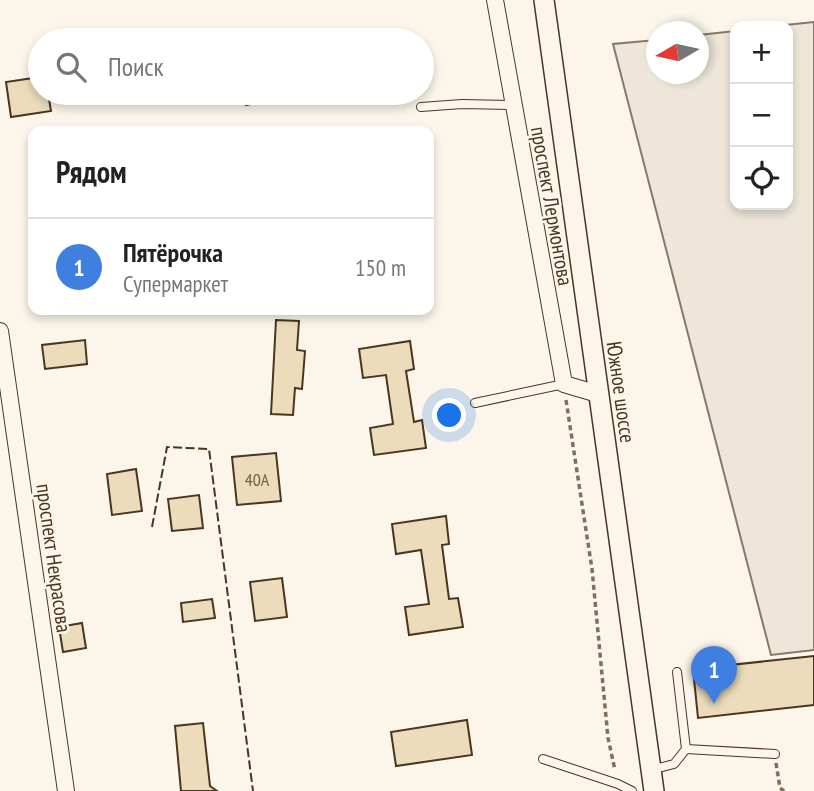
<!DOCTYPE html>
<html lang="ru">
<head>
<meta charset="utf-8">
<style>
	body { margin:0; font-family:"PT Sans Narrow",sans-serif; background:#f6f6f6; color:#222 }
	.controls { position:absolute; right:21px; top:21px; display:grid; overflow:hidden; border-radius:14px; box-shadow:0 4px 10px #0003 }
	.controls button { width:63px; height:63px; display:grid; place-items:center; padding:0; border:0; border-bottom:2px solid #e0e0e0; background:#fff; color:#222; font:35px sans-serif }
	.compass { position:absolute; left:646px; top:21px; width:63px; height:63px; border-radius:50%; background:#fff; box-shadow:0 4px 10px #0003; rotate:261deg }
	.you { position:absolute; left:450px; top:416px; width:24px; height:24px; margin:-18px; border:5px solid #fff; border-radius:50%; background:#1a73e8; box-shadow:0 0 0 10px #1a73e833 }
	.badge { display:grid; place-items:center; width:46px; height:46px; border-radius:50%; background:#0f766e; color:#fff; font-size:23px; font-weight:700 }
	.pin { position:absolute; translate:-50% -58px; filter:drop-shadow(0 2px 4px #0008) }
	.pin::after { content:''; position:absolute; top:37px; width:24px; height:21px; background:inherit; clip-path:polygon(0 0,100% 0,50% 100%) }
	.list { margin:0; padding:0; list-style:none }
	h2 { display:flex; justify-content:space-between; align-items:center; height:91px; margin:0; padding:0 28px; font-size:30px }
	h2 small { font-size:23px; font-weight:400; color:#767676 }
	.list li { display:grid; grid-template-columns:46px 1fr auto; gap:21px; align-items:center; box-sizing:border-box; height:98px; padding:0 28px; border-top:2px solid #e0e0e0 }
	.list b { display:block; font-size:26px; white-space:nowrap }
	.list p { margin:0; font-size:23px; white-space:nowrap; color:#767676 }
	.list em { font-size:23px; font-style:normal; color:#767676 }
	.icon { flex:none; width:38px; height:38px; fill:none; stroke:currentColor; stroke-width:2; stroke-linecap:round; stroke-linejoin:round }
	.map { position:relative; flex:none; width:814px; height:791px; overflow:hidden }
	.search { position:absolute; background:#fff; box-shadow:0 4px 10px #0003; left:28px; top:28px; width:406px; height:77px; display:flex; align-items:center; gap:18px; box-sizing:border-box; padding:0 24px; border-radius:38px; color:#767676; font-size:26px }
	.panel { position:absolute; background:#fff; box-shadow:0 4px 10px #0003; left:28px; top:126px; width:406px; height:189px; border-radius:14px }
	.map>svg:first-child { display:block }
</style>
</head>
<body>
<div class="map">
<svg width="814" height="791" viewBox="0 0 814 791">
	<rect width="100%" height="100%" fill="#fbf6e9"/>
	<polygon fill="#ede6d9" stroke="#887966" stroke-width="2" points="814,22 814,650 771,655 613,44 656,40 656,74 698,74 699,35 735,31 735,205 788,205 788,26 776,26"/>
	<g fill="#ecdcbc" stroke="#4a3520" stroke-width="2">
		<polygon points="40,77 40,93 48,93 51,111 11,117 6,82"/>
		<polygon points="243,93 278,93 279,98 246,105"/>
		<polygon points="276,320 299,321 297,350 305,351 302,389 295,388 293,415 271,414"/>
		<polygon points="85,340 87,364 45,369 42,345"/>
		<polygon points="410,341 414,369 406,371 414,422 422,420 426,448 374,455 370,428 393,424 386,375 363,378 359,349"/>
		<polygon points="276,453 281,501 237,505 232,457"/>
		<polygon points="136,469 142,511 112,515 107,474"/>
		<polygon points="199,495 203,528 172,531 168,499"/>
		<polygon points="446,516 449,544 442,545 449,599 458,598 463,627 409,635 405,607 429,604 421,550 396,554 392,524"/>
		<polygon points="282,578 287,617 255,621 250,582"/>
		<polygon points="212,599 215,618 183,622 181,603"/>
		<polygon points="82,623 86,648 63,652 59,627"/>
		<polygon points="814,656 814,705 698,718 693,669"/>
		<polygon points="467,720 472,755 396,766 391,732"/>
		<polygon points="203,723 210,786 217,791 181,791 175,726"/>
	</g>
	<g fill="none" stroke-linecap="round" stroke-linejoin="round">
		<defs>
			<g id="service">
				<polyline points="421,107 462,104 512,105"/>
				<polyline points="475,403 564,384"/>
				<polyline points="686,749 775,754"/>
				<polyline points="543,759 618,784 632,791"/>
				<polyline points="651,770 674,764 686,749 677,672"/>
			</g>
			<g id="minor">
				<polyline points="495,0 564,384 598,394"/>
				<polyline points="0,331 66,791"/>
			</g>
			<polyline id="tertiary" points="544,0 654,791"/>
		</defs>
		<use href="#service" stroke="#4a3520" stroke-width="10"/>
		<use href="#minor" stroke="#4a3520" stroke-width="18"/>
		<use href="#tertiary" stroke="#4a3520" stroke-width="22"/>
		<g stroke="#7f6f5c" stroke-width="3.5" stroke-dasharray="5 3.5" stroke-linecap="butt">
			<polyline points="566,400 592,569 608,738 615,770"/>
			<polyline points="776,763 780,788 784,791"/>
		</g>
		<use href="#service" stroke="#fbf6e9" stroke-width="8"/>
		<use href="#minor" stroke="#fbf6e9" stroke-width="16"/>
		<use href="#tertiary" stroke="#fbf6e9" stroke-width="19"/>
		<polyline stroke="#4a3520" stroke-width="2" stroke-dasharray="9 3.5" stroke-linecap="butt" points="152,527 167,447 209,449 253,791"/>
	</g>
	<g text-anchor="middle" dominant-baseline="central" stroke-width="5" stroke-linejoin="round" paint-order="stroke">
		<g font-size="18" fill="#725f47">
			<text x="257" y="479">40А</text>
		</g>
		<g font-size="21" fill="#4a3520" stroke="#fbf6e9">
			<text transform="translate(552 206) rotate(80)">проспект Лермонтова</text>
			<text transform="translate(621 392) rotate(82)">Южное шоссе</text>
			<text transform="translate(54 558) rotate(82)">проспект Некрасова</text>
		</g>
	</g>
</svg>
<div class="controls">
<button>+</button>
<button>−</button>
<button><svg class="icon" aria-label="locate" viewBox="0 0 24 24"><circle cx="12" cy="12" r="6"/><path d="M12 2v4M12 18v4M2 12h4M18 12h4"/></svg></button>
</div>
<svg class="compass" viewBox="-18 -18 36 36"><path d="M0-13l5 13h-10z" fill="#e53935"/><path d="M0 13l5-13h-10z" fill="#767676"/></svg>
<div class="you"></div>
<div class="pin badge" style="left:714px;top:704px;background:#3f7fe0">1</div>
<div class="search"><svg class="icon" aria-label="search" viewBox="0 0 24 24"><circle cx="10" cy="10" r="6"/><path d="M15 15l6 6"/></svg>Поиск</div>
<section class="panel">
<h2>Рядом<small></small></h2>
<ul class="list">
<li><span class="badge" style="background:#3f7fe0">1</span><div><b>Пятёрочка</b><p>Супермаркет</p></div><em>150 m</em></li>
</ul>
</section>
</div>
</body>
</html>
